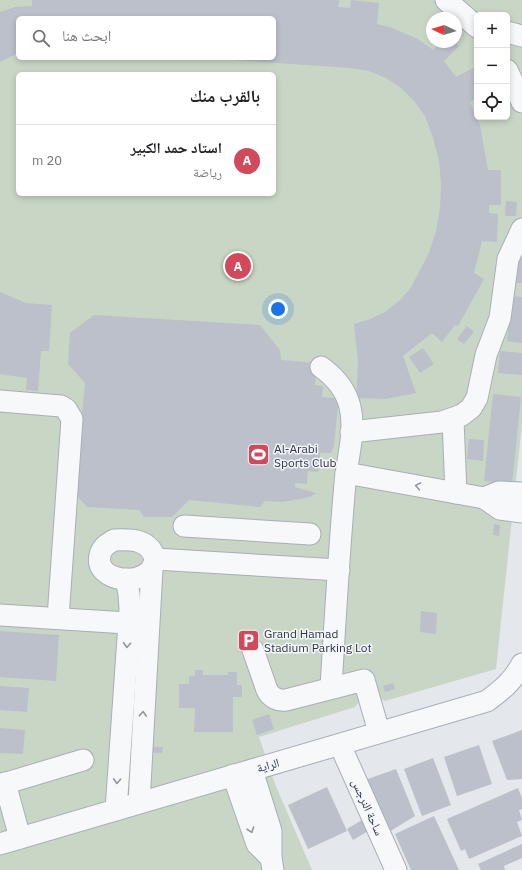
<!DOCTYPE html>
<html lang="ar">
<head>
<meta charset="utf-8">
<style>
	body { margin:0; font-family:"IBM Plex Sans","Noto Naskh Arabic",sans-serif; background:#f6f6f6; color:#202124; direction:rtl }
	.controls { position:absolute; right:12px; top:12px; display:grid; overflow:hidden; border-radius:6px; box-shadow:0 2px 6px #0003 }
	.controls button { width:36px; height:36px; display:grid; place-items:center; padding:0; border:0; border-bottom:1px solid #e0e0e0; background:#fff; color:#202124; font:20px sans-serif }
	.compass { position:absolute; left:426px; top:12px; width:36px; height:36px; border-radius:50%; background:#fff; box-shadow:0 2px 6px #0003; rotate:274deg }
	.you { position:absolute; left:278px; top:309px; width:14px; height:14px; margin:-10px; border:3px solid #fff; border-radius:50%; background:#1a73e8; box-shadow:0 0 0 6px #1a73e833 }
	.badge { display:grid; place-items:center; width:26px; height:26px; border-radius:50%; background:#d1495b; color:#fff; font-size:13px; font-weight:700 }
	.pin { position:absolute; translate:-50% -50%; border:2px solid #fff; box-shadow:0 1px 4px #0006 }
	.list { margin:0; padding:0; list-style:none }
	h2 { display:flex; justify-content:space-between; align-items:center; height:52px; margin:0; padding:0 16px; font-size:17px }
	h2 small { font-size:13px; font-weight:400; color:#757577 }
	.list li { display:grid; grid-template-columns:26px 1fr auto; gap:12px; align-items:center; box-sizing:border-box; height:72px; padding:0 16px; border-top:1px solid #e0e0e0 }
	.list b { display:block; font-size:15px; white-space:nowrap }
	.list p { margin:0; font-size:13px; white-space:nowrap; color:#757577 }
	.list em { font-size:13px; font-style:normal; color:#757577 }
	.icon { flex:none; width:22px; height:22px; fill:none; stroke:currentColor; stroke-width:2; stroke-linecap:round; stroke-linejoin:round }
	.map { position:relative; flex:none; width:522px; height:870px; overflow:hidden; direction:ltr }
	.search { position:absolute; background:#fff; box-shadow:0 2px 6px #0003; left:16px; top:16px; width:260px; height:44px; display:flex; align-items:center; gap:10px; box-sizing:border-box; padding:0 14px; border-radius:6px; color:#757577; font-size:15px }
	.panel { position:absolute; background:#fff; box-shadow:0 2px 6px #0003; left:16px; top:72px; width:260px; height:124px; border-radius:6px; direction:rtl }
	.map>svg:first-child { display:block }
</style>
</head>
<body>
<div class="map">
<svg width="522" height="870" viewBox="0 0 522 870">
	<rect width="100%" height="100%" fill="#e4e7ec"/>
	<path fill="#c9d6c5" fill-rule="evenodd" d="M0,0H522V424L496,669L385,701L377,696L359,702L355,707L259,737L275,784L312,870H0ZM477,15H507V117H477ZM18,18H274V58H18ZM432,18H456V42H432ZM18,74H274V194H18Z"/>
	<g fill="#bbc0ca">
		<polygon points="32,0 339,0 338,7 350,8 351,0 379,3 377,24 390,27 418,39 433,50 441,42 455,42 459,46 444,61 456,77 475,67 477,71 477,98 470,102 480,125 488,170 501,170 501,205 489,205 489,213 498,214 497,242 482,241 474,273 484,279 458,326 455,325 442,342 432,333 403,356 416,393 386,399 356,398 358,363 354,324 370,319 385,312 399,301 410,289 429,253 436,231 440,208 441,184 439,161 433,138 425,116 414,101 401,88 386,78 369,71 351,68 217,59 274,58 274,18 18,18 18,53 0,62 0,12 15,7 32,6"/>
		<polygon points="506,201 517,202 516,216 505,216"/>
		<polygon points="518,251 522,251 522,283 515,283"/>
		<polygon points="0,292 26,303 52,305 49,351 41,351 38,391 26,390 27,378 0,374"/>
		<polygon points="511,296 522,297 522,343 507,341"/>
		<polygon points="94,315 260,325 280,350 281,360 317,363 315,385 323,386 322,397 335,398 338,404 334,446 331,453 320,453 318,472 308,471 307,484 295,483 295,487 316,493 310,497 283,502 265,501 260,507 189,500 172,517 144,517 139,510 87,507 77,496 79,474 76,474 85,383 68,364 70,333"/>
		<polygon points="467,326 474,332 464,344 457,339"/>
		<polygon points="423,348 434,364 420,373 409,357"/>
		<polygon points="500,351 522,353 522,375 498,373"/>
		<polygon points="493,394 521,397 512,484 484,481"/>
		<polygon points="469,439 484,440 483,461 467,459"/>
		<polygon points="494,524 500,525 499,536 493,535"/>
		<polygon points="421,611 437,613 436,634 420,632"/>
		<polygon points="0,631 59,635 56,681 0,677"/>
		<polygon points="195,670 203,670 203,675 228,675 228,672 237,672 237,685 242,685 242,697 233,697 233,732 194,732 195,708 179,708 179,684 189,684 189,676 195,676"/>
		<polygon points="393,683 395,689 385,692 383,686"/>
		<polygon points="0,686 29,688 27,712 0,710"/>
		<polygon points="269,714 274,729 257,735 252,720"/>
		<polygon points="0,728 25,730 23,754 0,753"/>
		<polygon points="522,730 522,779 507,780 492,741"/>
		<polygon points="479,745 492,784 457,796 444,757"/>
		<polygon points="151,747 163,747 162,753 151,753"/>
		<polygon points="433,758 451,805 422,816 404,769"/>
		<polygon points="396,769 415,816 384,835 362,781"/>
		<polygon points="327,787 347,831 308,849 288,805"/>
		<polygon points="518,788 522,798 522,809 519,810 522,820 517,822 522,836 469,859 465,849 461,851 447,819"/>
		<polygon points="434,816 459,870 411,870 395,834"/>
		<polygon points="362,820 368,831 353,840 347,829"/>
		<polygon points="522,844 522,858 504,866 505,870 481,870 478,864"/>
	</g>
	<g fill="none" stroke-linecap="round" stroke-linejoin="round">
		<defs>
			<g id="minor">
				<polyline points="446,0 477,27"/>
				<polyline points="507,32 522,36"/>
				<polyline points="507,70 522,102"/>
				<path d="M321,367C335,377 346,390 350,407C356,431 347,459 345,483C339,551 335,620 331,688"/>
				<polyline points="0,401 61,406 66,409 72,419 58,618"/>
				<polyline points="453,420 456,493"/>
				<polyline points="351,432 442,422 462,415 471,408 477,398 486,355 500,318 508,259 522,229"/>
				<polyline points="346,473 484,498 500,509 522,512"/>
				<polyline points="484,498 499,492 522,493"/>
				<polyline points="184,526 310,534"/>
				<path d="M114,540C131,539 150,539 155,559C151,590 93,583 100,555C102,547 107,544 114,540Z"/>
				<polyline points="155,559 339,570"/>
				<polyline points="0,615 143,624"/>
				<path d="M253,650L267,690C271,698 278,701 286,700L364,680L379,732"/>
				<polyline points="340,745 396,870"/>
				<polyline points="252,770 271,831 271,858 273,870"/>
				<polyline points="233,775 257,844 271,858"/>
				<polyline points="5,783 20,838"/>
				<polyline points="0,785 83,760"/>
				<polyline points="139,803 152,569"/>
				<polyline points="116,810 130,609 129,594 126,579"/>
				<path d="M0,844L487,701C502,690 513,681 522,664"/>
			</g>
		</defs>
		<use href="#minor" stroke="#a9aeb7" stroke-width="23"/>
		<use href="#minor" stroke="#f7f8fa" stroke-width="21"/>
	</g>
	<defs><path id="oneway-chevron" d="M-2-3.5L2.5 0L-2 3.5" fill="none" stroke-width="1.6" stroke-linecap="round" stroke-linejoin="round"/></defs>
	<g stroke="#9196a0">
		<use href="#oneway-chevron" transform="translate(418 486) rotate(-170)"/>
		<use href="#oneway-chevron" transform="translate(127 645) rotate(94)"/>
		<use href="#oneway-chevron" transform="translate(143 714) rotate(-87)"/>
		<use href="#oneway-chevron" transform="translate(117 781) rotate(93)"/>
		<use href="#oneway-chevron" transform="translate(251 830) rotate(71)"/>
	</g>
	<defs>
		<symbol id="stadium-square" viewBox="-11 -11 22 22"><rect x="-9" y="-9" width="18" height="18" rx="4" fill="#d1495b" stroke="#f4f6f9"/><path d="M0-5a6.5 5 0 1 0 0 10a6.5 5 0 1 0 0-10ZM-3.5-1.8h7v3.6h-7Z" fill="#fff"/></symbol>
		<symbol id="parking-square" viewBox="-11 -11 22 22"><rect x="-9" y="-9" width="18" height="18" rx="4" fill="#d1495b" stroke="#f4f6f9"/><path d="M-3.5-5.5H1a3.5 3.5 0 0 1 0 7H-1V5.5H-3.5ZM-1-3.4V-.6H.8a1.4 1.4 0 0 0 0-2.8Z" fill="#fff"/></symbol>
	</defs>
	<g fill-rule="evenodd">
		<use href="#stadium-square" x="246" y="442" width="25" height="25"/>
		<use href="#parking-square" x="236" y="628" width="25" height="25"/>
	</g>
	<g text-anchor="middle" dominant-baseline="central" stroke-width="3" stroke-linejoin="round" paint-order="stroke">
		<g font-size="12" fill="#2b3445" stroke="#f4f6f9" text-anchor="start">
			<text x="274" y="448">Al-Arabi<tspan x="274" dy="14">Sports Club</tspan></text>
			<text x="264" y="633">Grand Hamad<tspan x="264" dy="14">Stadium Parking Lot</tspan></text>
		</g>
		<g font-size="12" fill="#2b3445" stroke="#f4f6f9">
			<text transform="translate(268 765) rotate(-16)">الراية</text>
			<text transform="translate(368 807) rotate(66)">ساحة النرجس</text>
		</g>
	</g>
</svg>
<div class="controls">
<button>+</button>
<button>−</button>
<button><svg class="icon" aria-label="locate" viewBox="0 0 24 24"><circle cx="12" cy="12" r="6"/><path d="M12 2v4M12 18v4M2 12h4M18 12h4"/></svg></button>
</div>
<svg class="compass" viewBox="-18 -18 36 36"><path d="M0-13l5 13h-10z" fill="#e53935"/><path d="M0 13l5-13h-10z" fill="#757577"/></svg>
<div class="you"></div>
<div class="pin badge" style="left:238px;top:266px">A</div>
<div class="search"><svg class="icon" aria-label="search" viewBox="0 0 24 24"><circle cx="10" cy="10" r="6"/><path d="M15 15l6 6"/></svg>ابحث هنا</div>
<section class="panel">
<h2>بالقرب منك<small></small></h2>
<ul class="list">
<li><span class="badge">A</span><div><b>استاد حمد الكبير</b><p>رياضة</p></div><em>20 m</em></li>
</ul>
</section>
</div>
</body>
</html>
